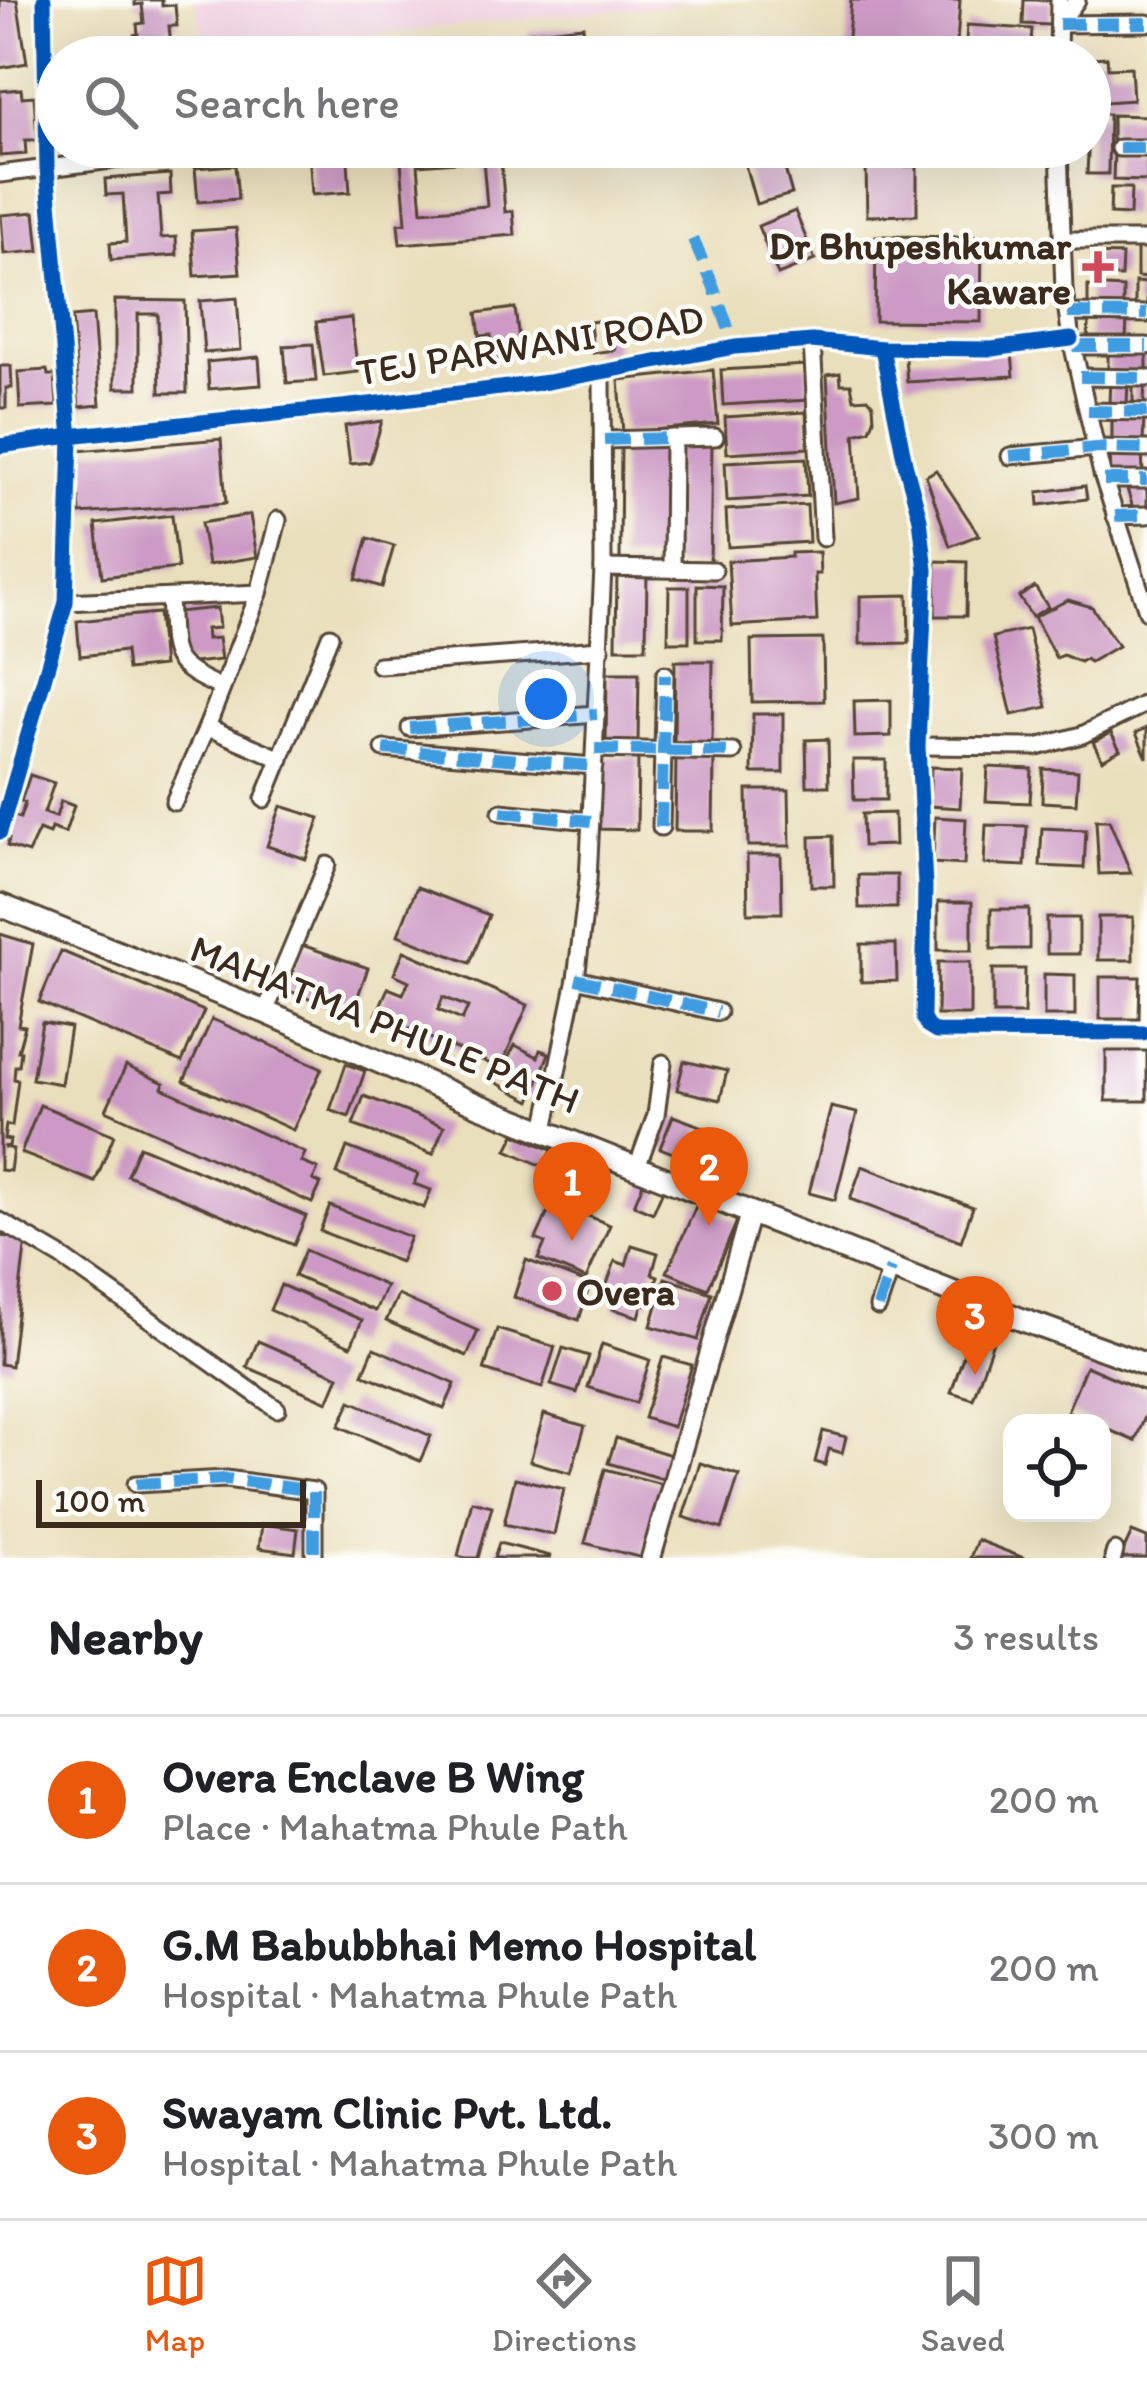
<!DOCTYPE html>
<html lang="en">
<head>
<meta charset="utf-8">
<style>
	body { margin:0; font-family:Itim,sans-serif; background:#f6f6f6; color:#202124 }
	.controls { position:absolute; right:36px; bottom:36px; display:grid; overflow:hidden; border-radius:24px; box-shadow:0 12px 48px #0002 }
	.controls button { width:108px; height:108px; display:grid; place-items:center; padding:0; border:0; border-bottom:3px solid #e0e0e0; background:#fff; color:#202124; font:60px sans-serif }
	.scale { position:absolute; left:36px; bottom:30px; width:270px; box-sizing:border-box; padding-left:12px; border:6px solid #3b2a1e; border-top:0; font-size:33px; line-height:42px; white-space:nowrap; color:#3b2a1e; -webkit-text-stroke:9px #fdfcf7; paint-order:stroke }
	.you { position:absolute; left:546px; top:699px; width:42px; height:42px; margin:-30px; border:9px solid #fff; border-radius:50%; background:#1a73e8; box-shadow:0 0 0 18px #1a73e833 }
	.badge { display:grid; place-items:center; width:78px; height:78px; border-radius:50%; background:#ea580c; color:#fff; font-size:39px; font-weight:700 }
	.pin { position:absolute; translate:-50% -99px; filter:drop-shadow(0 3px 6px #0008) }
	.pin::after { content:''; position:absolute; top:63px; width:42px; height:36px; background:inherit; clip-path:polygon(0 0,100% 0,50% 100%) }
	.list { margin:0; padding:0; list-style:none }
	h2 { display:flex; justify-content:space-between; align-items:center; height:156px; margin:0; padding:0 48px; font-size:51px }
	h2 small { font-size:39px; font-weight:400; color:#757577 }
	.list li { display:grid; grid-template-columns:78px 1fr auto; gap:36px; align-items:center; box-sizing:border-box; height:168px; padding:0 48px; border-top:3px solid #e0e0e0 }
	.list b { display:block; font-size:45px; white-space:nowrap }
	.list p { margin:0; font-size:39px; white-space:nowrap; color:#757577 }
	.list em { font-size:39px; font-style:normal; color:#757577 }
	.icon { flex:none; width:66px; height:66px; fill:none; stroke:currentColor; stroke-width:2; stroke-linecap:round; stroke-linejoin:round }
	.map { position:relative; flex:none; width:1147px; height:1558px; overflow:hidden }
	.search { position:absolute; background:#fff; box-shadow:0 12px 48px #0002; left:36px; right:36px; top:36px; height:132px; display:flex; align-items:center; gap:30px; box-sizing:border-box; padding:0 42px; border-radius:66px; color:#757577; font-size:45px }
	.sheet { height:660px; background:#fff }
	nav { display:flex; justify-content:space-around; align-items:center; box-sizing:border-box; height:168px; border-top:3px solid #e0e0e0; background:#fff; font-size:33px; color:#757577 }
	nav a { display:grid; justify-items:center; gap:6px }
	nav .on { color:#ea580c }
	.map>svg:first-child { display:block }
</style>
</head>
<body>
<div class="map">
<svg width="1147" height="1558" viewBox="0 0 1147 1558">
	<rect width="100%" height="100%" fill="#fdfcf7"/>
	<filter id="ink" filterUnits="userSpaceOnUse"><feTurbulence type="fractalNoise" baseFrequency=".00833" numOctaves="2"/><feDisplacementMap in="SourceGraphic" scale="24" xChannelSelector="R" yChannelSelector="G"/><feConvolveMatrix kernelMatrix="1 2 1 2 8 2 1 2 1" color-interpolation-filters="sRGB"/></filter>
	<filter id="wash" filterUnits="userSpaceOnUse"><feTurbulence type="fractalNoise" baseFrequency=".004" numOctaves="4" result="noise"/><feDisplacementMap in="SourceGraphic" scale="48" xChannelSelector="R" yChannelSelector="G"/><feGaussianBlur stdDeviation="2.7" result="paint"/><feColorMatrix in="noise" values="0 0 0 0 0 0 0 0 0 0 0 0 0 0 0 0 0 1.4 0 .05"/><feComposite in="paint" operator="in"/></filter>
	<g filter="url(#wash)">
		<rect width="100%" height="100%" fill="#eadfbc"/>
		<polygon fill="#f1d0e2" points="195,0 714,0 230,49 203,34"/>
		<g id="blocks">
			<g fill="#cc9ac4" fill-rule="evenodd">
				<polygon points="0,0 17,0 27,63 0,68"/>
				<polygon points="135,0 162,0 162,6 175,5 177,26 169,26 171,46 147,49 146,44 135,45 134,35 138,34 137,24 144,23 142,4 135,5"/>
				<polygon points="851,0 960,0 956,57 847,51"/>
				<polygon points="1024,0 1051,0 1050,25 1023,24"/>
				<polygon points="967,25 1032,29 1030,57 965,56"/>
				<polygon points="583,26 586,57 530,57 528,32"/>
				<polygon points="1107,57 1108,68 1131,67 1133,100 1090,103 1090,58"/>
				<polygon points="21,89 22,97 34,96 37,140 25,140 26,154 0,156 0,91"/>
				<polygon points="1090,114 1109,114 1108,174 1087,174"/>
				<polygon points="1112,115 1147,116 1146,144 1112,143"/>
				<path d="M390,147H500L505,212L513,211L515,235L400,244L398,224L406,223L401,161L391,162ZM483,160L487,206L422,211L418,165Z"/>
				<polygon points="740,147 779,147 792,194 756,204"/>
				<polygon points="347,148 350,192 312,195 309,151"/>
				<polygon points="1114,151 1147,152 1147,181 1113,180"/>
				<polygon points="235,165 238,199 198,202 195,168"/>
				<polygon points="917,166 917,215 867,216 866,167"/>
				<polygon points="170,174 171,194 158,195 161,238 176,237 177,255 111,260 110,243 126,242 123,194 106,195 105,179"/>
				<polygon points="1111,188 1131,188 1130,215 1110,214"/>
				<polygon points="795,211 815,260 778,275 758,226"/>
				<polygon points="35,212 39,251 4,254 1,215"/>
				<polygon points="236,228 240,273 195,276 192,231"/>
				<polygon points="876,236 982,237 981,322 875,321"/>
				<polygon points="1137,248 1147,248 1147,278 1137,277"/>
				<polygon points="1092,254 1122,255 1121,277 1091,276"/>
				<polygon points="1135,282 1147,283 1147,307 1135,307"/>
				<polygon points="1088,286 1123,288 1123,309 1088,308"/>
				<polygon points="237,298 241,350 204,353 200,301"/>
				<polygon points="115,300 185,301 187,393 160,393 158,314 138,314 138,388 115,388"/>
				<polygon points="515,308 521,356 485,361 483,344 492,342 491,335 480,336 477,313"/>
				<polygon points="93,315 100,405 79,407 72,317"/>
				<polygon points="1089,315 1127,316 1126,341 1088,339"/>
				<polygon points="351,318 358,372 324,376 316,322"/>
				<polygon points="611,319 615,350 593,353 590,322"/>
				<polygon points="313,344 316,381 287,383 284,346"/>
				<polygon points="1108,348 1147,349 1147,373 1108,372"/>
				<polygon points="1012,352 1014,376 907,382 905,358"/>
				<polygon points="259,357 261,385 209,389 207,362"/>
				<polygon points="807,365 809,400 723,405 721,370"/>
				<polygon points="0,366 11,366 12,388 6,388 6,408 0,408"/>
				<polygon points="47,370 48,375 55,375 57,406 20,408 18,372"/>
				<polygon points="713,370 718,424 623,433 619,380"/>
				<polygon points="840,373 841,384 851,384 854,399 868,398 873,404 874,419 870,430 855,434 859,498 834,503 827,375"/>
				<polygon points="1110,379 1128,380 1127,405 1109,404"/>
				<polygon points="1133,380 1145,380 1144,403 1133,402"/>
				<polygon points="806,412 808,448 727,453 725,417"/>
				<polygon points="1112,412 1144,413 1143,445 1112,444"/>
				<polygon points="382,421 370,462 350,464 345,426"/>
				<polygon points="221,439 226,503 80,514 76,451"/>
				<polygon points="621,443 672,443 671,560 620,560"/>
				<polygon points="675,444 712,444 710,566 673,565"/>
				<polygon points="1142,450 1143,475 1111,475 1110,451"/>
				<polygon points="806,458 808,496 727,501 725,462"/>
				<polygon points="936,470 979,535 950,546 926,476"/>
				<polygon points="1147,482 1147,510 1135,514 1127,489"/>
				<polygon points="1085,486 1087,499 1039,505 1038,492"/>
				<polygon points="807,505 809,542 728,547 726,510"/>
				<polygon points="172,515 178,568 102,577 96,524"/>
				<polygon points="250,515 257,557 208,565 201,523"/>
				<polygon points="368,538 394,546 382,587 356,579"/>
				<polygon points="819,552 820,574 815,574 817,621 732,626 728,561 791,557 791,553"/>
				<polygon points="936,561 967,562 966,616 935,616"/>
				<polygon points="617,569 647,570 646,648 616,648"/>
				<polygon points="697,585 723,586 722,640 697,640"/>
				<polygon points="669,587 689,587 689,642 668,642"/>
				<polygon points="1035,587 1048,607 1032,617 1019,597"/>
				<polygon points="908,595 909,643 860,644 860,596"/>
				<polygon points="1068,600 1092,607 1118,646 1090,662 1085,659 1080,662 1063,655 1056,658 1034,617"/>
				<polygon points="217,608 219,628 206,629 207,639 218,638 221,660 183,664 177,612"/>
				<polygon points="158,613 163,666 127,670 125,651 80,656 77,621"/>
				<polygon points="1028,629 1047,707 1012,715 993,637"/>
				<polygon points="823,639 824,701 752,702 751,640"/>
				<polygon points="675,661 713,661 712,744 674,743"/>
				<polygon points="607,673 639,673 638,743 606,743"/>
				<polygon points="891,700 891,736 855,737 854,701"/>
				<polygon points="753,714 783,714 783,773 752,773"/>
				<polygon points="1147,728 1147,758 1136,733"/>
				<polygon points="1111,733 1120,750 1102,760 1093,742"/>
				<polygon points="828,739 829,786 807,786 806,740"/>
				<polygon points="676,755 714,756 713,831 675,831"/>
				<polygon points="597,757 638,757 637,830 597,829"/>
				<polygon points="853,760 886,760 886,800 854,800"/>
				<polygon points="931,767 962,768 960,808 929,806"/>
				<polygon points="988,767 1032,769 1030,803 986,801"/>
				<polygon points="1043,769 1078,771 1076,804 1042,802"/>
				<polygon points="30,775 54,783 44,813 56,817 61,801 74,806 65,833 51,828 49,834 39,830 28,853 7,846 9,839 5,837 15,816 20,818 25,803 21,801"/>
				<polygon points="747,790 789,790 790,846 748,846"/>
				<polygon points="281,806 320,818 306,859 267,846"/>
				<polygon points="894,813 895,845 863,846 862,814"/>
				<polygon points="935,817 966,819 964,865 933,863"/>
				<polygon points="1096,820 1109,820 1131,873 1099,874"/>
				<polygon points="986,825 1027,826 1025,866 984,864"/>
				<polygon points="1042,828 1086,830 1084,868 1040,866"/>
				<polygon points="833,836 834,886 811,886 810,837"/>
				<polygon points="747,855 781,855 782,913 748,913"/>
				<polygon points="858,875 897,875 897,908 859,908"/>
				<polygon points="417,887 489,915 470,963 398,935"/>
				<rect x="938" y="902" width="34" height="48"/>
				<rect x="991" y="909" width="38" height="40"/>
				<rect x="1098" y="917" width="35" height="43"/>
				<rect x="1047" y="918" width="32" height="36"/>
				<polygon points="0,934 33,944 18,1025 25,1026 18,1051 21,1051 19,1066 15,1066 14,1079 18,1080 12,1126 6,1125 4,1139 10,1140 9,1146 3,1147 13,1149 10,1171 0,1170"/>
				<polygon points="861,944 896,944 897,981 861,982"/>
				<polygon points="302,945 368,968 352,1013 286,990"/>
				<polygon points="61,951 204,1011 182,1062 39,1002"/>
				<path d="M404,951L528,1005L500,1068L376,1015L388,988L403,994L409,981L394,974ZM443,997L468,1007L462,1020L438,1010Z"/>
				<polygon points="938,962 970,962 970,1015 937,1015"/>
				<polygon points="993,969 1025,969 1024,1014 993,1014"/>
				<polygon points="1044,974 1075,975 1075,1016 1044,1016"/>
				<polygon points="1100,977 1140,977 1139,1019 1100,1019"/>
				<polygon points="212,1019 322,1068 293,1130 184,1081"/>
				<polygon points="42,1022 70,1027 61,1084 32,1079"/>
				<polygon points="515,1045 538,1057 540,1050 549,1053 531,1101 495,1082"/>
				<rect x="1106" y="1051" width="41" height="50"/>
				<polygon points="684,1061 727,1071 720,1100 677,1090"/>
				<polygon points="346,1064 365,1071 349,1117 330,1110"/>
				<polygon points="126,1066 164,1083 162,1088 305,1153 301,1162 318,1169 313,1180 321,1184 312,1203 106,1110"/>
				<polygon points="364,1096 444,1126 433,1154 353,1125"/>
				<polygon points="40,1105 114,1135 95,1182 21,1153"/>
				<polygon points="831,1107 857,1113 835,1200 809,1193"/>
				<polygon points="673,1116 703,1127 690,1160 660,1148"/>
				<polygon points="515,1134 552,1150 545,1167 507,1150"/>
				<polygon points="139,1146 306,1216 294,1245 127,1175"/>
				<polygon points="347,1147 418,1174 414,1184 431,1190 424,1208 337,1174"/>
				<polygon points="565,1159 605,1176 590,1210 564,1199 569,1187 556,1181"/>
				<polygon points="862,1166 973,1207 961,1241 850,1199"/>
				<polygon points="644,1181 663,1190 653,1213 634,1205"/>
				<polygon points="553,1201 610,1225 586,1279 538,1259 545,1243 536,1239"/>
				<polygon points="697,1204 737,1221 708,1289 667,1272"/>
				<polygon points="330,1206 410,1237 400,1262 320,1231"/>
				<polygon points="0,1236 26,1239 11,1366 0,1364"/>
				<polygon points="632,1245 658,1253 652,1274 658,1276 648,1305 643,1303 639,1317 613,1309 617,1294 605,1290 615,1261 626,1265"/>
				<polygon points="305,1250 386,1286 375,1311 294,1276"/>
				<polygon points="526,1260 590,1284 579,1320 514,1297"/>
				<polygon points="665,1278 712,1293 698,1340 651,1326"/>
				<polygon points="281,1285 362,1320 351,1346 270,1310"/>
				<polygon points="398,1295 478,1331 467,1356 386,1321"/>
				<polygon points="978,1313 1000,1321 973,1399 951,1392"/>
				<polygon points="497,1329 555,1347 542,1388 484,1370"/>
				<polygon points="258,1341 339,1376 328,1402 247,1367"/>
				<polygon points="602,1344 650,1360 636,1403 588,1387"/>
				<polygon points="374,1348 455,1384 444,1409 363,1374"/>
				<polygon points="563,1348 589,1356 577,1393 551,1385"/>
				<polygon points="663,1357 692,1365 673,1427 644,1418"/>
				<polygon points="1086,1366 1147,1392 1147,1412 1135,1441 1102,1427 1102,1423 1093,1423 1067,1412"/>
				<polygon points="351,1401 431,1436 420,1461 339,1426"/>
				<polygon points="544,1414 585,1426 571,1473 530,1461"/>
				<polygon points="823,1431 846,1437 842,1453 829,1449 825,1465 815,1462"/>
				<polygon points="616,1438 671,1455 663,1479 608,1463"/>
				<polygon points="700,1463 739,1475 722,1529 683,1517"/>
				<polygon points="605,1469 662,1484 642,1558 585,1543"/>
				<polygon points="515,1478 564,1489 554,1535 504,1524"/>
				<polygon points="472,1501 492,1506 478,1558 465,1558 458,1556"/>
				<polygon points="262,1524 298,1529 295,1553 259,1548"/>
				<polygon points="1132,1532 1147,1538 1147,1558 1120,1558"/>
				<polygon points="977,1540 1024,1558 970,1558"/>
				<polygon points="499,1543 550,1556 550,1558 494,1558"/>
			</g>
		</g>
	</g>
	<g filter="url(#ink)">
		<use href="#blocks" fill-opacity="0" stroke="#554536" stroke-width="3"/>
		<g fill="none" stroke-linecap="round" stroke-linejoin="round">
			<defs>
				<g id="minor">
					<polyline points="1059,24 1147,23"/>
					<polyline points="1059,24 1077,0"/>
					<polyline points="1058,57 1059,0"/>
					<polyline points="1059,147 1064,290 1071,339 1102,474 1147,611"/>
					<polyline points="1119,148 1147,148"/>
					<polyline points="0,174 216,147"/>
					<polyline points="1064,240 1147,240"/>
					<polyline points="1068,313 1147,314"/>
					<polyline points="812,341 823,538"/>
					<polyline points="1073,346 1147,346"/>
					<polyline points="882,348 905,463 920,519 926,570 918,746 925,886 923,1019 928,1027 936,1032 1143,1033"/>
					<polyline points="1080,377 1147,378"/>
					<polyline points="1088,411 1147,412"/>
					<polyline points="604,440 715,437"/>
					<polyline points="0,446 78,435 379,403 548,382 735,347 812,341 882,348 992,349 1071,339"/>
					<polyline points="1010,456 1096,448 1147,449"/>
					<polyline points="1104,480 1147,480"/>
					<polyline points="1115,516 1147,515"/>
					<polyline points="603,568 714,570"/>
					<polyline points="672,569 673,438"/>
					<path d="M169,598C173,658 165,662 222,688"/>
					<polyline points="66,602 259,593"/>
					<polyline points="379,665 601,649"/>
					<polyline points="207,727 281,759"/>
					<polyline points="410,728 597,714"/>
					<polyline points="918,746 1037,747 1082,735 1147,703"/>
					<polyline points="384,749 594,766"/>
					<polyline points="595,749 733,752"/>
					<polyline points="264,799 330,636"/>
					<polyline points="174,802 207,727 259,593 278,520"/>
					<polyline points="501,812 591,821"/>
					<polyline points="661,827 665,674"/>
					<polyline points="0,832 66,602 71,438 47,168 44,0"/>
					<polyline points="576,979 718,1012"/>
					<polyline points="265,1012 327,865"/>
					<polyline points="545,1130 576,979 588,880 603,568 602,374"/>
					<polyline points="637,1167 656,1115 663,1063"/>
					<polyline points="0,1221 63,1258 277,1409"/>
					<polyline points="878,1307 891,1268"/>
					<polyline points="136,1484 226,1479 314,1491 314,1558"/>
					<polyline points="1113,1558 1115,1551"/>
				</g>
				<polyline id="tertiary" points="651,1558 750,1213"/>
				<polyline id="secondary" points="0,905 265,1012 478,1105 1020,1319 1147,1365"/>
			</defs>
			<use href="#minor" stroke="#554536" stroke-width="21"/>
			<use href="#tertiary" stroke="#554536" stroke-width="24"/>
			<use href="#secondary" stroke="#554536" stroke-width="27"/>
			<use href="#minor" stroke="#fff" stroke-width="15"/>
			<use href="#tertiary" stroke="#fff" stroke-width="18"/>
			<use href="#secondary" stroke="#fff" stroke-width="21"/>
			<g stroke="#3f9ce0" stroke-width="12" stroke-dasharray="24 12" stroke-linecap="butt">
				<polyline points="1059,24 1147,23"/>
				<polyline points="1119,148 1147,148"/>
				<polyline points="693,239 713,285 735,347"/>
				<polyline points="1068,313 1147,314"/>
				<polyline points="1073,346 1147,346"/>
				<polyline points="1080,377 1147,378"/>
				<polyline points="1088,411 1147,412"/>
				<polyline points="604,440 673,438"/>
				<polyline points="1010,456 1096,448 1147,449"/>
				<polyline points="1104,480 1147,480"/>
				<polyline points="1115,516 1147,515"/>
				<polyline points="410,728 597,714"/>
				<polyline points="384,749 594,766"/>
				<polyline points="595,749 733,752"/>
				<polyline points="501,812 591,821"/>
				<polyline points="661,827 665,674"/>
				<polyline points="576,979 718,1012"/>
				<polyline points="878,1307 891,1268"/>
				<polyline points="136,1484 226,1479 314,1491 314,1558"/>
			</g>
			<defs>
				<g id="cycleway">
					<polyline points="882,348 905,463 920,519 926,570 918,746 925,886 923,1019 928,1027 936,1032 1143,1033"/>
					<polyline points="0,446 78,435 379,403 548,382 735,347 812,341 882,348 992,349 1071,339"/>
					<polyline points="0,832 66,602 71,438 47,168 44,0"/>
				</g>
			</defs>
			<use href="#cycleway" stroke="#fdfcf7" stroke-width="22"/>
			<use href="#cycleway" stroke="#0057b8" stroke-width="15"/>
		</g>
	</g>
	<g fill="#d1495b" stroke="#fdfcf7" stroke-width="4.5">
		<path d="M1092 249h12v12h12v12h-12v12h-12v-12h-12v-12h12z"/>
		<circle cx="552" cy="1291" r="12"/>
	</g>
	<g text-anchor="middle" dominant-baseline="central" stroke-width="9" stroke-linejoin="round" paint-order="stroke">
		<g font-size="39" font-weight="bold" fill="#3b2a1e" stroke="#fdfcf7" text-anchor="end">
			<text x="1071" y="245">Dr Bhupeshkumar<tspan x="1071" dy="45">Kaware</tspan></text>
			<text x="576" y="1291" text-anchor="start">Overa</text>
		</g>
		<g font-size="39" fill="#3b2a1e" stroke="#fdfcf7">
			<text transform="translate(530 345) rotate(-9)">TEJ PARWANI ROAD</text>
			<text transform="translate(385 1024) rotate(22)">MAHATMA PHULE PATH</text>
		</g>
	</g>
</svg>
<div class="controls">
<button><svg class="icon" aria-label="locate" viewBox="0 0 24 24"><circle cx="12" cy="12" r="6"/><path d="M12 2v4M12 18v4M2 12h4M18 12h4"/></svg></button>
</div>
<div class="scale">100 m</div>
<div class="you"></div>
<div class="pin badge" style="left:572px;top:1241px">1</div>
<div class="pin badge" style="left:709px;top:1226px">2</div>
<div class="pin badge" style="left:975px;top:1375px">3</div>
<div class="search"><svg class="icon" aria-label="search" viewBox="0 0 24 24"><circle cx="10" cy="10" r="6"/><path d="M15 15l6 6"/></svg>Search here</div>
</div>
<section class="sheet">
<h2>Nearby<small>3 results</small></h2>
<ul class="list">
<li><span class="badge">1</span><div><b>Overa Enclave B Wing</b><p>Place · Mahatma Phule Path</p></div><em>200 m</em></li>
<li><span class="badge">2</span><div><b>G.M Babubbhai Memo Hospital</b><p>Hospital · Mahatma Phule Path</p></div><em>200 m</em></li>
<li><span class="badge">3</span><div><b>Swayam Clinic Pvt. Ltd.</b><p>Hospital · Mahatma Phule Path</p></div><em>300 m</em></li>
</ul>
</section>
<nav>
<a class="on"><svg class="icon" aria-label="map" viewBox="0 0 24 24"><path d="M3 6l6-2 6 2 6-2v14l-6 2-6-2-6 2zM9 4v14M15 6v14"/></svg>Map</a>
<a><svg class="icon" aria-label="directions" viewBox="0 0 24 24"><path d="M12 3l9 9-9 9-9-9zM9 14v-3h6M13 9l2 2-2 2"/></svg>Directions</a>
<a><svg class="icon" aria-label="saved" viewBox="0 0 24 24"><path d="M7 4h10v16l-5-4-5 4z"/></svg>Saved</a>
</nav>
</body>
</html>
